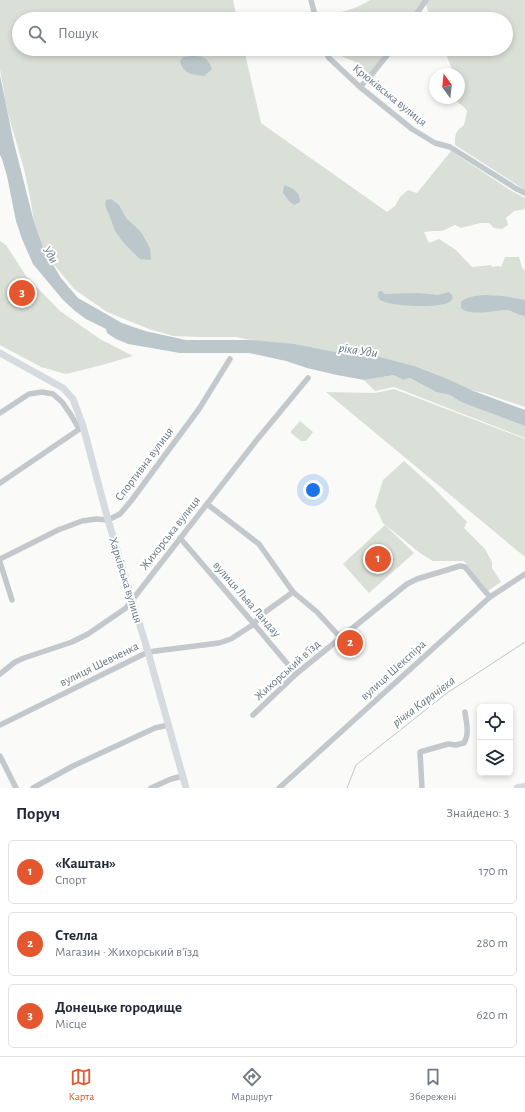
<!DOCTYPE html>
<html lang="uk">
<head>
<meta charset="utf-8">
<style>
	body { margin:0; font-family:"Alegreya Sans",sans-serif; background:#f6f6f7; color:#1f2937 }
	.controls { position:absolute; right:12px; bottom:12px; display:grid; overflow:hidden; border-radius:6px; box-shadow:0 2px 6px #0003 }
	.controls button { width:36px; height:36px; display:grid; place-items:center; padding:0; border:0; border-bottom:1px solid #e0e1e3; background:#fff; color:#1f2937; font:20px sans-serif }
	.compass { position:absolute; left:429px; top:68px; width:36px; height:36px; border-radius:50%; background:#fff; box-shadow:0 2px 6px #0003; rotate:345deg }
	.you { position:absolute; left:313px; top:490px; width:14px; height:14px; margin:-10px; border:3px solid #fff; border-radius:50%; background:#1a73e8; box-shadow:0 0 0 6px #1a73e833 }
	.badge { display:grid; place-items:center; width:26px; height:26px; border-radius:50%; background:#e4572e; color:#fff; font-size:13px; font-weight:700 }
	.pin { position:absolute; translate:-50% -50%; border:2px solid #fff; box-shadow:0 1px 4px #0006 }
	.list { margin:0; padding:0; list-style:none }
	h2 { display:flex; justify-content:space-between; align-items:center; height:52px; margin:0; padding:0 16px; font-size:17px }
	h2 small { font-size:13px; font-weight:400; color:#747a83 }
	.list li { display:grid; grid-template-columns:26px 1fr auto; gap:12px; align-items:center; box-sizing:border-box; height:64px; margin:0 8px 8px; padding:0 8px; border:1px solid #e0e1e3; border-radius:6px }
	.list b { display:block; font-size:15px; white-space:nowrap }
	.list p { margin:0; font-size:13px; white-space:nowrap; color:#747a83 }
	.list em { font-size:13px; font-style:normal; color:#747a83 }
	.icon { flex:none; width:22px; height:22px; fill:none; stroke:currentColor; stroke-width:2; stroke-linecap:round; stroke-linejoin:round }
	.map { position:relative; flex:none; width:525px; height:788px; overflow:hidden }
	.search { position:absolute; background:#fff; box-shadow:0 2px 6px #0003; left:12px; right:12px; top:12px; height:44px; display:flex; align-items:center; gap:10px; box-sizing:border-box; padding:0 14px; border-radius:22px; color:#747a83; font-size:15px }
	.sheet { height:268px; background:#fff }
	nav { display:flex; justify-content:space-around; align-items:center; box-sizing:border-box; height:56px; border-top:1px solid #e0e1e3; background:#fff; font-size:11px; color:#747a83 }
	nav a { display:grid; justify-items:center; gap:2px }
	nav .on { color:#e4572e }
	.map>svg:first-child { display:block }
</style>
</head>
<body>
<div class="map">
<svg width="525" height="788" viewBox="0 0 525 788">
	<rect width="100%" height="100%" fill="#fafaf8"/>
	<g fill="#dadfd7">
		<polygon points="0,0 233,0 237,19 19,19 19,49 244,49 261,123 387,212 395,206 400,197 408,190 417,193 451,151 510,190 525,198 525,209 514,211 506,218 508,225 502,229 494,228 489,223 480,223 461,228 455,225 442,231 432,231 424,232 429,243 439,239 456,250 472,267 492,265 491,267 498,266 501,267 505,257 519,257 522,268 525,270 525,407 484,393 467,389 436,375 250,340 236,337 199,337 173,336 149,329 107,312 74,289 51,261 43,247 34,222 30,197 24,169 7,110 0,69"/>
		<path d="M370,0H525V190L455,145C455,134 455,132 464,125L467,111C464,106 459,104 455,99L459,98V74H454L444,49H506V19H431L426,5L413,19H324L322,15C341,13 354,10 370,0Z"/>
		<polygon points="335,49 389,49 367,77 356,62 343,57"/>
		<polygon points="0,241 6,245 26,276 60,311 100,339 133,356 102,365 66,374 41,367 0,345"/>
		<polygon points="394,375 403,380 410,378 436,392 450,395 461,402 525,426 525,438 394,387 375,391 364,380"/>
		<polygon points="394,389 525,439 525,557 326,392 375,393"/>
		<polygon points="300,421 313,432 306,441 301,441 291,433 291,431"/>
		<polygon points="404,461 433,487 467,522 464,528 485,549 492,562 492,568 501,582 488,591 464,561 433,561 420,553 383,523 375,506 383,480"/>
		<polygon points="385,525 414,553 369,593 343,564"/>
	</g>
	<g fill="#bbc7cb">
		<path d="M191,56C203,56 207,57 212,69L204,76C193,75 183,74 180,61L183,57Z"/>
		<polygon points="0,75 13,139 34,222 43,247 51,261 61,278 78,298 122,323 145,331 186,340 250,340 294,344 340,353 364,353 414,366 445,378 471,390 525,410 525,426 461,402 450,395 436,392 410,378 403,380 394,375 364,380 337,375 307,368 286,361 249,353 180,353 128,344 116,339 107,333 106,329 86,319 75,311 63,300 33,264 22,239 16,221 7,176 2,159 0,155"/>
		<path d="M284,185C293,188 300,192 300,202L294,205L289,201L283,193Z"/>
		<polygon points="111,199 119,205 126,218 141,232 150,248 151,260 140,259 123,242 115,231 110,217 105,205 106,200"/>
		<path d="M380,291H382L384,294L419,293L438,295L449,292L452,295C453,298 453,298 451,301C443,309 387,307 379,299C378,297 378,295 378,293Z"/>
		<path d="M485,295L503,296L525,300V316C518,315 514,311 507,310C495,310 470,317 461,308V302C468,296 476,296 485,295Z"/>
	</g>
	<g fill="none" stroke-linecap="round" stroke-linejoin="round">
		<polyline stroke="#bbc7cb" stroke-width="1" points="347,788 356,765 447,693 525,642"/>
		<g stroke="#c3c8cc" stroke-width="5.5">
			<polyline points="311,0 316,19"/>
			<polyline points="413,19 426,0"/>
			<polyline points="324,49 329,58 360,87 412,129 435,143 450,147 515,188 525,193"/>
			<polyline points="360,87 372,74 392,49"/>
			<polyline points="0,413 29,394 42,392 53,394 62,402 71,415 79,429"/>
			<polyline points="0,483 81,428"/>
			<polyline points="207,504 259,544 293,592 317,612 340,637"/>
			<polyline points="180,538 254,624 296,674"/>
			<polyline points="0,559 58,530 82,521 96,519 108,520 120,514 131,501 199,409 230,359"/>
			<polyline points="0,562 12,600"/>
			<polyline points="0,674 15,662 24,658 72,642 88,634 126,608 256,441 308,378"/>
			<polyline points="253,715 296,674 407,584 417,579 460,566 465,567 483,589 490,597"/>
			<polyline points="0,725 148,652 219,643 231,639 254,624 261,615 293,592"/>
			<polyline points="0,756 16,788"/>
			<polyline points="33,788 73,766 155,728 168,725"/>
			<polyline points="151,788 171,779 183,776"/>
			<polyline points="279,788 490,597 525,574"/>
			<path d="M422,788L420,752L448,744L456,745L464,743C470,733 466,722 465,712"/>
		</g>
		<polyline stroke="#d6dbdf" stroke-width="7" points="0,353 63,388 73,399 83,426 108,520 148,652 186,788"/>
		<polyline stroke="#d6dbdf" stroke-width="8" points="518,788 525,787"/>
	</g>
	<g text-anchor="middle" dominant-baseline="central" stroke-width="4" stroke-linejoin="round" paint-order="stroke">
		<g font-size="12" fill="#657683" stroke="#fff">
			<text transform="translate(390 95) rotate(39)">Крюківська вулиця</text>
			<text transform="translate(144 464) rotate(-53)">Спортивна вулиця</text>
			<text transform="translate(170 533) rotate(-52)">Жихорська вулиця</text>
			<text transform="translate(126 580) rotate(73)">Харківська вулиця</text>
			<text transform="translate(247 599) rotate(49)">вулиця Льва Ландау</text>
			<text transform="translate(99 664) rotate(-26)">вулиця Шевченка</text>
			<text transform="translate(287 670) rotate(-42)">Жихорський в’їзд</text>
			<text transform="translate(393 670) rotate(-42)">вулиця Шекспіра</text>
		</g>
		<g font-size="13" font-style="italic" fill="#60757c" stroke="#fff">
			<text transform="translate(50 255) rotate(58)">Уди</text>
			<text transform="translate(358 351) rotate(9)">ріка Уди</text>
			<text transform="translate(424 702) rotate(-37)">річка Карачівка</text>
		</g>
	</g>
</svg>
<div class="controls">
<button><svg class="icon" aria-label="locate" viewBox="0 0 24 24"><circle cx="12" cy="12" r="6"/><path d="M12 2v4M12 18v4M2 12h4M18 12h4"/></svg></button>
<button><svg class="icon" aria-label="layers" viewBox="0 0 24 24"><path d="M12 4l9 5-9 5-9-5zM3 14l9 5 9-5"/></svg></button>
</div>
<svg class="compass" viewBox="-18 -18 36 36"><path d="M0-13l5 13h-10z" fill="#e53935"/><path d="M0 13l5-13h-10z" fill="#747a83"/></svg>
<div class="you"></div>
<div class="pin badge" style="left:378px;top:559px">1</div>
<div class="pin badge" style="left:350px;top:643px">2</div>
<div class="pin badge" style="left:22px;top:293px">3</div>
<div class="search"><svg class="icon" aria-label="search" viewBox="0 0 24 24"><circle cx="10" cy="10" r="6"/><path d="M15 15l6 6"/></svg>Пошук</div>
</div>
<section class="sheet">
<h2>Поруч<small>Знайдено: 3</small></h2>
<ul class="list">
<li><span class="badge">1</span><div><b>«Каштан»</b><p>Спорт</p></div><em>170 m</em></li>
<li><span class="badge">2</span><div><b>Стелла</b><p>Магазин · Жихорський в’їзд</p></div><em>280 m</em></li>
<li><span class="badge">3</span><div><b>Донецьке городище</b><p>Місце</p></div><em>620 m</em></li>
</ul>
</section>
<nav>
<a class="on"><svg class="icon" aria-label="map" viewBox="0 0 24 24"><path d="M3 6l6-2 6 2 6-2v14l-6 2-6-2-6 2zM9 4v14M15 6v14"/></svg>Карта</a>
<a><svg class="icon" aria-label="directions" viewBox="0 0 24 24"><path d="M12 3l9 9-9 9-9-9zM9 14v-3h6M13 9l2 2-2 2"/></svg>Маршрут</a>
<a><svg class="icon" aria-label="saved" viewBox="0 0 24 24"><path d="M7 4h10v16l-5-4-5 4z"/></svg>Збережені</a>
</nav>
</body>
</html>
